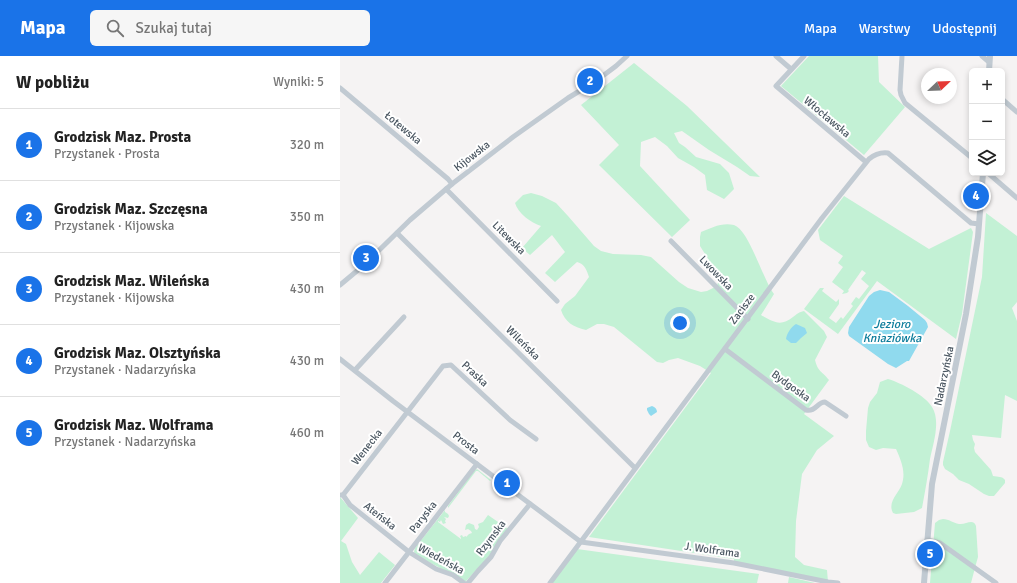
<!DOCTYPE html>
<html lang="pl">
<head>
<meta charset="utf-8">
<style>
	body { margin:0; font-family:Signika,sans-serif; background:#f6f6f6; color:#222 }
	.controls { position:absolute; right:12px; top:12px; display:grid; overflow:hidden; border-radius:6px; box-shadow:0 2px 6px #0003 }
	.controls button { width:36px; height:36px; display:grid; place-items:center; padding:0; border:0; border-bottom:1px solid #e0e0e0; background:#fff; color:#222; font:20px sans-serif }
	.compass { position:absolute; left:581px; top:12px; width:36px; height:36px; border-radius:50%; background:#fff; box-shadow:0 2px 6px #0003; rotate:67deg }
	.you { position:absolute; left:340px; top:267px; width:14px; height:14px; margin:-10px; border:3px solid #fff; border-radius:50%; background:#1a73e8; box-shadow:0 0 0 6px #1a73e833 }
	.badge { display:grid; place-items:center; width:26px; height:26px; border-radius:50%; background:#1a73e8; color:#fff; font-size:13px; font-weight:700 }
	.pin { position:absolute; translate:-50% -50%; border:2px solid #fff; box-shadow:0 1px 4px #0006 }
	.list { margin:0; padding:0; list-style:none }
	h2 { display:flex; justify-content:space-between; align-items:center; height:52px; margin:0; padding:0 16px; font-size:17px }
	h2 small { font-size:13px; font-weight:400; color:#767676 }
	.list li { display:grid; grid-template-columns:26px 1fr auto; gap:12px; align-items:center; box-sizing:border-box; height:72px; padding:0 16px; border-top:1px solid #e0e0e0 }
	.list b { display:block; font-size:15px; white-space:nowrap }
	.list p { margin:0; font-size:13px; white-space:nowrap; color:#767676 }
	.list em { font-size:13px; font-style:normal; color:#767676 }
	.icon { flex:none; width:22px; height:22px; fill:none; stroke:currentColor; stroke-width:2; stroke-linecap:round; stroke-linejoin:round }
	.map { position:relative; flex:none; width:677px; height:527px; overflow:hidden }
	header { display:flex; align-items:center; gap:24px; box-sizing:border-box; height:56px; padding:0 20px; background:#1a73e8; color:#fff }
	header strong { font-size:19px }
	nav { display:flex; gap:22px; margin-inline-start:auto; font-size:14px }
	.search { width:280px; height:36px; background:#f6f6f6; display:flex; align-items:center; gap:10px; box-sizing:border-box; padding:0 14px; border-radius:6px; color:#767676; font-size:15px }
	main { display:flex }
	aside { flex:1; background:#fff }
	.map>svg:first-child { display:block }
</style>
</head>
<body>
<header>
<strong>Mapa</strong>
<div class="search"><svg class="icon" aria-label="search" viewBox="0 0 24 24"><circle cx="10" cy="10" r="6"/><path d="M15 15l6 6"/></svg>Szukaj tutaj</div>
<nav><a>Mapa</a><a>Warstwy</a><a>Udostępnij</a></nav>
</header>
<main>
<aside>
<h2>W pobliżu<small>Wyniki: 5</small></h2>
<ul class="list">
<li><span class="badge">1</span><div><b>Grodzisk Maz. Prosta</b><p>Przystanek · Prosta</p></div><em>320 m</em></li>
<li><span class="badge">2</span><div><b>Grodzisk Maz. Szczęsna</b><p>Przystanek · Kijowska</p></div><em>350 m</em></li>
<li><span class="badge">3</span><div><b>Grodzisk Maz. Wileńska</b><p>Przystanek · Kijowska</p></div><em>430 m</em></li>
<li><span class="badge">4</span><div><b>Grodzisk Maz. Olsztyńska</b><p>Przystanek · Nadarzyńska</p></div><em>430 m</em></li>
<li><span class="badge">5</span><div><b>Grodzisk Maz. Wolframa</b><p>Przystanek · Nadarzyńska</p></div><em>460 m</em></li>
</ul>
</aside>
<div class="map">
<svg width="677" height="527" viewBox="0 0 677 527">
	<rect width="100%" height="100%" fill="#f5f3f3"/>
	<g fill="#c3f1d5">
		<polygon points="469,0 538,0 539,26 565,51 524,99 441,30"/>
		<polygon points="294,7 347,50 420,121 410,120 397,111 369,94 342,75 334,77 339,87 345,91 356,101 380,108 389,117 394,133 384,143 367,134 365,119 354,111 338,102 327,90 315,81 301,86 300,110 350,164 332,181 259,109 279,89 241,49"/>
		<path d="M191,137L202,140L216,147L228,160L254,190L261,195L273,198L301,199L311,201L339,226L348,232L361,236L367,235L377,230L379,223L372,209L360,190V181L361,176C371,172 382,166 394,169C409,174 423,224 434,238L421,259C433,266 441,271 453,261C457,258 459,256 464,255L484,275L487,281L475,304C478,316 482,315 489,324L464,358L494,380L477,394L462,418L456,465L455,501L464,509L487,514L488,526L394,507V503L249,481L371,317L360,310L338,302L329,304L323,307L317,306L274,271L264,268H257L246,274C233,271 225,266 221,254L225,248L235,240L249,221C247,215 245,208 237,206L215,226L205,217L225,196L212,179L190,199L182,192L201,170C191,167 178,157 175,147L183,139Z"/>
		<polygon points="504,140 589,193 631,172 633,176 622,258 616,283 537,225 498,278 464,253 480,232 484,232 482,235 496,246 499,243 499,248 489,262 496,267 501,261 503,263 513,250 511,248 516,241 519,243 529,230 521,223 526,217 522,214 508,234 509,235 507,237 502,238 504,235 492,226 503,211 498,207 503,200 480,184 478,174"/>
		<path d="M646,157L677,180V246L672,252L677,265V345L665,339L661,382L632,379L633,384L635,388L634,392L635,396L651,414L653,420C658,421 662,420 665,424V427L654,440H649L644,438L629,428L619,424L613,418L605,413L603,409V406L610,375L642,221Z"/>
		<path d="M548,323C561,327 585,339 592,351C601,365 593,388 590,403C588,419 585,436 582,452L574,456L556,458L553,457C547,446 559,437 562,428C566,416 561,404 556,393L543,392L536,394L529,391L526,384V375L528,352L530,346L537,337L540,326Z"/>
		<polygon points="137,413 151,424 150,425 138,415 136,415 108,452 108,450 134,415"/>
		<polygon points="0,441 18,462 1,485 6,488 12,506 20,519 39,496 55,509 41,527 0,527"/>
		<polygon points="105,454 105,456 108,458 109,460 108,462 104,461 106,463 105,465 106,467 103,468 101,464 100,466 98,465 98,466 121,483 121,482 120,480 122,479 123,481 126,480 126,481 129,478 132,477 131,475 128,473 125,474 126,469 129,467 134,469 135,473 137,474 139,471 138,468 143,466 148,459 168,473 153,496 126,525 125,525 75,499 74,496 75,492"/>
		<path d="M603,463C609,463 613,467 619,468C626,469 633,462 636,470L638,501L636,508L631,527H590L595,467L599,464Z"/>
		<polygon points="237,493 419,518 417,527 212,527"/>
		<polygon points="449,521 475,527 448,527"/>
	</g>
	<g fill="#90daee">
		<polygon points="540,234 549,236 568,250 585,264 587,267 588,271 569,305 567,305 556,312 548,308 509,280 508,277 509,271 529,240 534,236"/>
		<path d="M456,268L465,272L467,277L461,282L456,287H451L446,283C447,277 451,271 456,268Z"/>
		<path d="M312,350C315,351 317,353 317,356L311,360L309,358L307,354V352Z"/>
	</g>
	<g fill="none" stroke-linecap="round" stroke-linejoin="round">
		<g stroke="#c1cad2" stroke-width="5">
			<polyline points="436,0 451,13"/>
			<polyline points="464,0 436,30 526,106"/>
			<polyline points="562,0 560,34 561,39 565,47 632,102"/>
			<polyline points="642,0 649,6"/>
			<polyline points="0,32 108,123 112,128"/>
			<polyline points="662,43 677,56"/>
			<polyline points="648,117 677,142"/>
			<polyline points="106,133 217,245"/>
			<polyline points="57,177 295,412"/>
			<polyline points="331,185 408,263"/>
			<polyline points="0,229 24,209 70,164 112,128 173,81 228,42 256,25 276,10 287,0"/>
			<path d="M385,293L466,354C476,356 477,346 485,346L506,360"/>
			<polyline points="0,303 53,345 241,486 394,507 488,526 498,527"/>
			<polyline points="15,314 64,261"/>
			<polyline points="1,439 3,439 10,449 69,496 96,513 113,519 124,527"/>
			<polyline points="3,439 103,310 111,309 170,364 196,383"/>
			<polyline points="587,484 600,487 656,527"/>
			<polyline points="45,527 137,408"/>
			<polyline points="128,527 138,515 151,501 160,485 190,448"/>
			<path d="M210,527L482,162L529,103C535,98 540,96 548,97L631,167L639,168"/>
		</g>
		<g stroke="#c1cad2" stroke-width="6">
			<polyline points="649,15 650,0"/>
			<polyline points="584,527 592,428 626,258 638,181 643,117"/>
		</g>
	</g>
	<g text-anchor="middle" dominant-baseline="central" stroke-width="4" stroke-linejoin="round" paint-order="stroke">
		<g font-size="11" fill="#4a5661" stroke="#fff">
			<text transform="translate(487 61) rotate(40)">Włocławska</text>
			<text transform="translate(63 72) rotate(40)">Łotewska</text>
			<text transform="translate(132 100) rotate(-38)">Kijowska</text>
			<text transform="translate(169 182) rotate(45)">Litewska</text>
			<text transform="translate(376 217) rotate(46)">Lwowska</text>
			<text transform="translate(402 253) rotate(-53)">Zacisze</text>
			<text transform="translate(183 287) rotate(45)">Wileńska</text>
			<text transform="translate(135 318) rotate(43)">Praska</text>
			<text transform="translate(604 320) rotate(-78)">Nadarzyńska</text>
			<text transform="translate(451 330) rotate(36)">Bydgoska</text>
			<text transform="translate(126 387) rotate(37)">Prosta</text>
			<text transform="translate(27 391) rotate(-52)">Wenecka</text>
			<text transform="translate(40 460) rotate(38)">Ateńska</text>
			<text transform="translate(83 461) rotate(-52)">Paryska</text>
			<text transform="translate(151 482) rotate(-53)">Rzymska</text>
			<text transform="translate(372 494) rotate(8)">J. Wolframa</text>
			<text transform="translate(101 503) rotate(29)">Wiedeńska</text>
		</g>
		<g font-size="12" font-style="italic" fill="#0c7c9b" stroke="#fff">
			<text x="552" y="268">Jezioro<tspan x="552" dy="14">Kniaziówka</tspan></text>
		</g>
	</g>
</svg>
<div class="controls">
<button>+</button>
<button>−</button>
<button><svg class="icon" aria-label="layers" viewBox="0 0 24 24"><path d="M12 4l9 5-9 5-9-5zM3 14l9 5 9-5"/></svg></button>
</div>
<svg class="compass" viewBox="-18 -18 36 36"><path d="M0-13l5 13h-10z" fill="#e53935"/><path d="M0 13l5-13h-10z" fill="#767676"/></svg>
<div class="you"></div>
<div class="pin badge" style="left:167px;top:427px">1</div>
<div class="pin badge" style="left:250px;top:25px">2</div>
<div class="pin badge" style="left:26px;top:202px">3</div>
<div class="pin badge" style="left:636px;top:140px">4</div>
<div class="pin badge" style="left:590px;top:498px">5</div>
</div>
</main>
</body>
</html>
